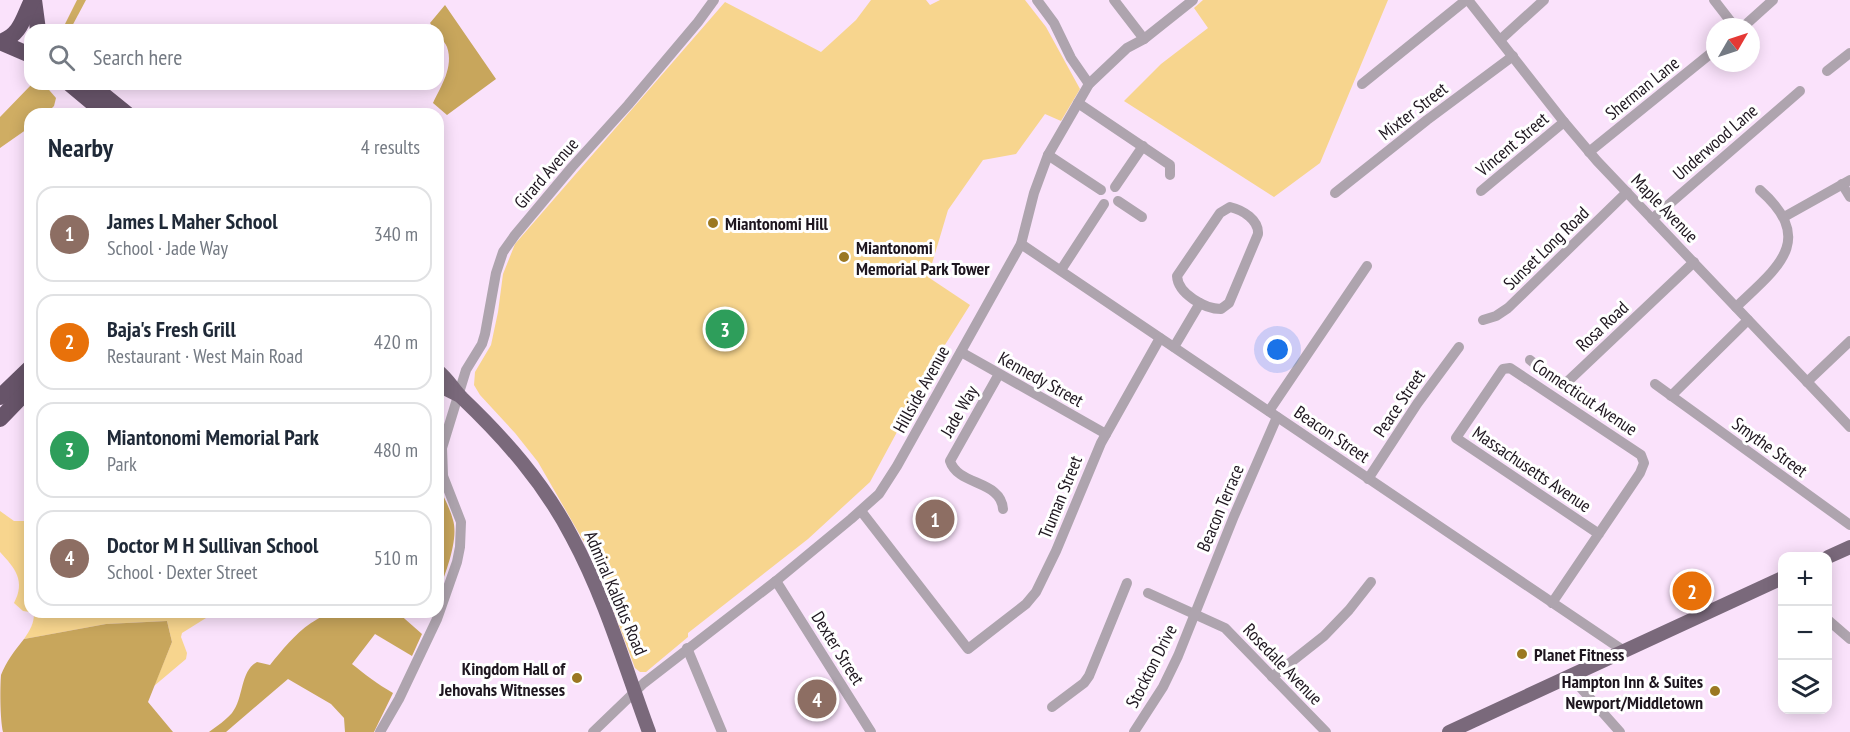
<!DOCTYPE html>
<html lang="en">
<head>
<meta charset="utf-8">
<style>
	body { margin:0; font-family:"PT Sans Narrow",sans-serif; background:#f2f2f3; color:#1f2937 }
	.controls { position:absolute; right:18px; bottom:18px; display:grid; overflow:hidden; border-radius:12px; box-shadow:0 3px 15px #0003 }
	.controls button { width:54px; height:54px; display:grid; place-items:center; padding:0; border:0; border-bottom:2px solid #e0e1e3; background:#fff; color:#1f2937; font:30px sans-serif }
	.compass { position:absolute; left:1706px; top:18px; width:54px; height:54px; border-radius:50%; background:#fff; box-shadow:0 3px 15px #0003; rotate:51deg }
	.you { position:absolute; left:1278px; top:350px; width:21px; height:21px; margin:-15px; border:4px solid #fff; border-radius:50%; background:#1a73e8; box-shadow:0 0 0 9px #1a73e833 }
	.badge { display:grid; place-items:center; width:39px; height:39px; border-radius:50%; background:#9b7822; color:#fff; font-size:20px; font-weight:700 }
	.pin { position:absolute; translate:-50% -50%; border:3px solid #fff; box-shadow:0 2px 6px #0006 }
	.list { margin:0; padding:0; list-style:none }
	h2 { display:flex; justify-content:space-between; align-items:center; height:78px; margin:0; padding:0 24px; font-size:26px }
	h2 small { font-size:20px; font-weight:400; color:#747a83 }
	.list li { display:grid; grid-template-columns:39px 1fr auto; gap:18px; align-items:center; box-sizing:border-box; height:96px; margin:0 12px 12px; padding:0 12px; border:2px solid #e0e1e3; border-radius:18px }
	.list b { display:block; font-size:22px; white-space:nowrap }
	.list p { margin:0; font-size:20px; white-space:nowrap; color:#747a83 }
	.list em { font-size:20px; font-style:normal; color:#747a83 }
	.icon { flex:none; width:33px; height:33px; fill:none; stroke:currentColor; stroke-width:2; stroke-linecap:round; stroke-linejoin:round }
	.map { position:relative; flex:none; width:1850px; height:732px; overflow:hidden }
	.search { position:absolute; background:#fff; box-shadow:0 3px 15px #0003; left:24px; top:24px; width:420px; height:66px; display:flex; align-items:center; gap:15px; box-sizing:border-box; padding:0 21px; border-radius:18px; color:#747a83; font-size:22px }
	.panel { position:absolute; background:#fff; box-shadow:0 3px 15px #0003; left:24px; top:108px; width:420px; height:510px; border-radius:18px }
	.map>svg:first-child { display:block }
</style>
</head>
<body>
<div class="map">
<svg width="1850" height="732" viewBox="0 0 1850 732">
	<rect width="100%" height="100%" fill="#fae2fb"/>
	<g fill="#f7d58e">
		<polygon points="871,0 926,0 930,5 940,0 1025,0 1046,27 1080,89 1061,121 1045,114 1016,154 983,160 948,210 928,277 970,305 938,356 870,482 808,539 688,633 688,637 646,672 640,672 635,668 605,588 588,549 538,462 515,433 480,395 474,385 475,372 491,345 498,312 503,274 515,244 725,2 821,52 856,20"/>
		<polygon points="1203,0 1388,0 1320,163 1274,197 1124,101 1161,64 1208,28 1194,8"/>
		<path d="M0,511L14,521H30V612L23,611L14,603C26,581 15,568 0,552Z"/>
		<path d="M31,612H180L206,618L182,633L181,637L187,653L186,659L154,686L172,642L167,621L106,624L24,639C30,630 34,624 34,613Z"/>
	</g>
	<g fill="#c8a65c">
		<path d="M445,5L496,79L447,115L433,103C441,86 454,67 447,47C444,40 439,38 438,30H435L430,23Z"/>
		<path d="M438,484C443,496 450,508 453,520C459,540 445,574 438,594Z"/>
		<path d="M326,612H397L422,634L412,656L375,634L352,664C366,675 377,684 393,693L374,732H345L344,718L331,704L288,679L226,732H209C217,726 226,720 232,713C244,698 240,671 257,662L270,665C282,650 295,634 311,623C317,619 321,618 326,612Z"/>
		<path d="M167,621L172,642L148,702L173,732H3C0,718 0,688 1,675C6,662 15,650 24,639L106,624Z"/>
	</g>
	<g fill="#cfad63">
		<polygon points="77,0 86,0 70,30 62,30"/>
		<polygon points="32,84 44,84 56,98 54,106 46,114 30,114 30,127 0,148 0,117"/>
	</g>
	<g fill="none" stroke-linecap="round" stroke-linejoin="round">
		<g stroke="#aea4ae" stroke-width="10">
			<polyline points="1037,0 1054,23 1071,58 1089,84"/>
			<polyline points="1114,0 1144,39"/>
			<polyline points="1468,0 1564,122 1597,161 1850,427"/>
			<polyline points="1714,0 1735,27"/>
			<polyline points="1743,27 1773,0"/>
			<polyline points="1500,40 1544,0"/>
			<polyline points="1827,71 1850,53"/>
			<polyline points="1362,84 1466,0"/>
			<polyline points="1078,103 1170,165 1170,175"/>
			<polyline points="1589,152 1715,50"/>
			<polyline points="1048,155 1101,190"/>
			<polyline points="1842,184 1850,197"/>
			<polyline points="1115,187 1143,146"/>
			<polyline points="1481,191 1564,122"/>
			<polyline points="1335,193 1427,120 1513,56"/>
			<polyline points="1118,201 1142,217"/>
			<path d="M1230,207C1243,210 1259,220 1258,234L1229,303L1221,309C1205,309 1178,294 1177,276L1220,213Z"/>
			<polyline points="1784,217 1850,180"/>
			<polyline points="1652,219 1800,91"/>
			<polyline points="1021,244 1624,651"/>
			<polyline points="1061,270 1104,204"/>
			<path d="M1736,307C1777,268 1817,240 1760,190"/>
			<polyline points="1483,320 1496,316 1508,308 1627,192"/>
			<polyline points="1174,347 1200,303"/>
			<polyline points="961,352 1106,434"/>
			<polyline points="1530,360 1559,384 1565,384 1694,262"/>
			<path d="M999,374L950,461C958,486 1001,480 1003,509"/>
			<polyline points="1807,382 1850,341"/>
			<polyline points="1655,384 1850,525"/>
			<polyline points="1671,396 1748,320"/>
			<polyline points="1269,411 1367,266"/>
			<polyline points="1368,479 1417,404 1459,347"/>
			<polyline points="861,511 968,649 1026,604 1036,592 1056,551 1101,443 1160,338"/>
			<polyline points="776,581 871,732"/>
			<polyline points="1148,593 1225,628 1326,732"/>
			<polyline points="1552,603 1640,473 1644,463 1641,455 1510,368 1503,369 1456,438 1599,534"/>
			<polyline points="1828,620 1850,639"/>
			<polyline points="687,648 722,732"/>
			<polyline points="1573,675 1580,687 1620,732"/>
			<polyline points="1272,677 1324,636 1349,610 1371,582"/>
			<polyline points="1052,707 1084,683 1089,676 1127,583"/>
			<polyline points="380,732 399,699 437,619 457,562 460,547 461,522 443,476 442,448 466,370 482,344 485,334 496,273 503,252 515,235 572,167 628,105 698,22 714,0"/>
			<polyline points="593,732 644,683 776,581 851,519 879,494 897,466 1021,244 1034,193 1048,155 1089,84 1127,48 1144,39 1193,0"/>
			<polyline points="1134,732 1163,687 1178,656 1234,516 1277,417"/>
		</g>
		<g stroke="#7a697b" stroke-width="14">
			<path d="M438,371C448,379 453,389 462,398C505,439 544,483 572,537C605,598 625,667 649,732"/>
			<polyline points="438,385 458,395"/>
			<polyline points="1828,557 1850,547"/>
			<polyline points="1449,732 1782,578"/>
		</g>
		<g stroke="#675469" stroke-width="16">
			<polyline points="34,0 38,30"/>
			<path d="M0,42C21,35 23,18 32,0"/>
			<polyline points="0,42 30,55"/>
			<polyline points="70,84 106,114"/>
			<polyline points="90,84 127,114"/>
			<polyline points="0,397 30,368"/>
			<polyline points="0,419 30,388"/>
		</g>
	</g>
	<g fill="#9b7822" stroke="#fff" stroke-width="2">
		<circle cx="713" cy="223" r="6"/>
		<circle cx="844" cy="257" r="6"/>
		<circle cx="1522" cy="654" r="6"/>
		<circle cx="577" cy="678" r="6"/>
		<circle cx="1715" cy="691" r="6"/>
	</g>
	<g text-anchor="middle" dominant-baseline="central" stroke-width="6" stroke-linejoin="round" paint-order="stroke">
		<g font-size="18" fill="#1e161f" stroke="#fff">
			<text transform="translate(1642 88) rotate(-39)">Sherman Lane</text>
			<text transform="translate(1413 111) rotate(-38)">Mixter Street</text>
			<text transform="translate(1715 142) rotate(-41)">Underwood Lane</text>
			<text transform="translate(1512 144) rotate(-40)">Vincent Street</text>
			<text transform="translate(546 173) rotate(-49)">Girard Avenue</text>
			<text transform="translate(1665 208) rotate(46)">Maple Avenue</text>
			<text transform="translate(1546 248) rotate(-44)">Sunset Long Road</text>
			<text transform="translate(1602 326) rotate(-43)">Rosa Road</text>
			<text transform="translate(1041 379) rotate(29)">Kennedy Street</text>
			<text transform="translate(921 389) rotate(-61)">Hillside Avenue</text>
			<text transform="translate(1585 397) rotate(34)">Connecticut Avenue</text>
			<text transform="translate(1399 403) rotate(-56)">Peace Street</text>
			<text transform="translate(959 411) rotate(-60)">Jade Way</text>
			<text transform="translate(1332 434) rotate(34)">Beacon Street</text>
			<text transform="translate(1770 447) rotate(36)">Smythe Street</text>
			<text transform="translate(1532 469) rotate(34)">Massachusetts Avenue</text>
			<text transform="translate(1060 497) rotate(-68)">Truman Street</text>
			<text transform="translate(1220 508) rotate(-67)">Beacon Terrace</text>
			<text transform="translate(616 593) rotate(67)">Admiral Kalbfus Road</text>
			<text transform="translate(838 648) rotate(58)">Dexter Street</text>
			<text transform="translate(1283 664) rotate(46)">Rosedale Avenue</text>
			<text transform="translate(1151 666) rotate(-63)">Stockton Drive</text>
		</g>
		<g font-size="18" font-weight="bold" fill="#1e161f" stroke="#fff" text-anchor="start">
			<text x="725" y="223">Miantonomi Hill</text>
			<text x="856" y="247">Miantonomi<tspan x="856" dy="21">Memorial Park Tower</tspan></text>
			<text x="1534" y="654">Planet Fitness</text>
			<text x="565" y="668" text-anchor="end">Kingdom Hall of<tspan x="565" dy="21">Jehovahs Witnesses</tspan></text>
			<text x="1703" y="681" text-anchor="end">Hampton Inn &amp; Suites<tspan x="1703" dy="21">Newport/Middletown</tspan></text>
		</g>
	</g>
</svg>
<div class="controls">
<button>+</button>
<button>−</button>
<button><svg class="icon" aria-label="layers" viewBox="0 0 24 24"><path d="M12 4l9 5-9 5-9-5zM3 14l9 5 9-5"/></svg></button>
</div>
<svg class="compass" viewBox="-18 -18 36 36"><path d="M0-13l5 13h-10z" fill="#e53935"/><path d="M0 13l5-13h-10z" fill="#747a83"/></svg>
<div class="you"></div>
<div class="pin badge" style="left:935px;top:519px;background:#8d6e63">1</div>
<div class="pin badge" style="left:1692px;top:591px;background:#e8710a">2</div>
<div class="pin badge" style="left:725px;top:329px;background:#2e9e5b">3</div>
<div class="pin badge" style="left:817px;top:699px;background:#8d6e63">4</div>
<div class="search"><svg class="icon" aria-label="search" viewBox="0 0 24 24"><circle cx="10" cy="10" r="6"/><path d="M15 15l6 6"/></svg>Search here</div>
<section class="panel">
<h2>Nearby<small>4 results</small></h2>
<ul class="list">
<li><span class="badge" style="background:#8d6e63">1</span><div><b>James L Maher School</b><p>School · Jade Way</p></div><em>340 m</em></li>
<li><span class="badge" style="background:#e8710a">2</span><div><b>Baja's Fresh Grill</b><p>Restaurant · West Main Road</p></div><em>420 m</em></li>
<li><span class="badge" style="background:#2e9e5b">3</span><div><b>Miantonomi Memorial Park</b><p>Park</p></div><em>480 m</em></li>
<li><span class="badge" style="background:#8d6e63">4</span><div><b>Doctor M H Sullivan School</b><p>School · Dexter Street</p></div><em>510 m</em></li>
</ul>
</section>
</div>
</body>
</html>
